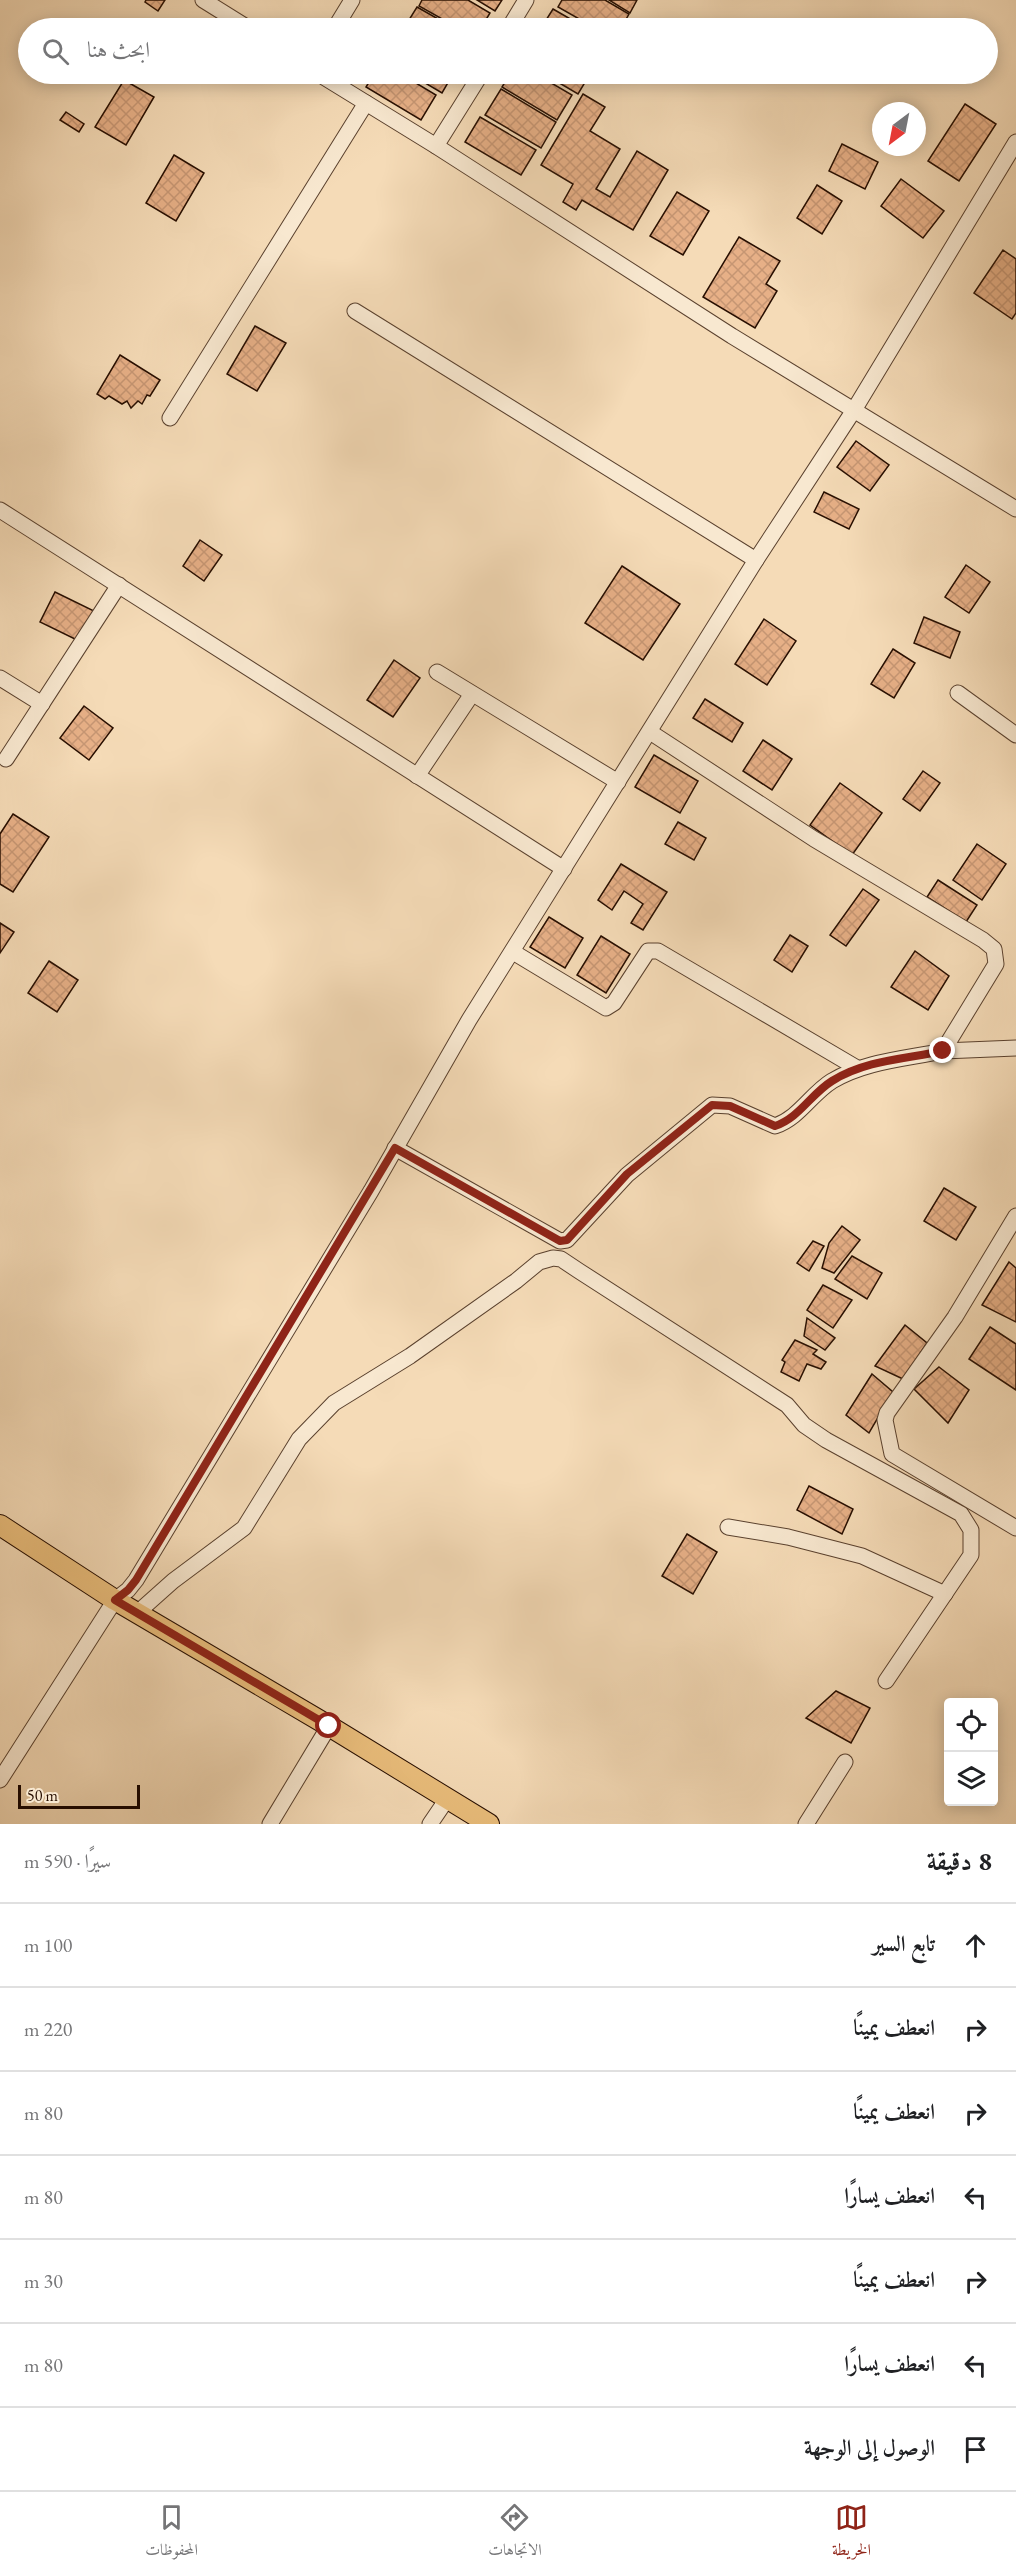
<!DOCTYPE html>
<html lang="ar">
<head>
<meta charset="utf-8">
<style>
	body { margin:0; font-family:"EB Garamond",Amiri,serif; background:#f2f2f2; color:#202124; direction:rtl }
	.controls { position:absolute; right:18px; bottom:18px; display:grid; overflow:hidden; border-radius:6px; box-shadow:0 3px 15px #0003 }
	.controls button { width:54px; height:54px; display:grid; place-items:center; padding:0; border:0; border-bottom:2px solid #e0e0e0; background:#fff; color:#202124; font:30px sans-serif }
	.compass { position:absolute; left:872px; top:102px; width:54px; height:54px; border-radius:50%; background:#fff; box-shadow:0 3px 15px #0003; rotate:212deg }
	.scale { position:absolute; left:18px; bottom:15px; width:122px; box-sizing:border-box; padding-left:6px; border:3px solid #270e00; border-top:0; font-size:16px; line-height:21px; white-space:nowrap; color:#270e00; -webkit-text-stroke:4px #f8e8d0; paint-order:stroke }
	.stop { position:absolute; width:18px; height:18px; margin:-14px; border:4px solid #8f2418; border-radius:50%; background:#fff }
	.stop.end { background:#8f2418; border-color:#fff; box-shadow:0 2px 6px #0008 }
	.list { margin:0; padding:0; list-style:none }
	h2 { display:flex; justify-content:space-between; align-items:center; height:78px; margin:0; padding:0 24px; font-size:26px }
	h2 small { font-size:20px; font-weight:400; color:#757577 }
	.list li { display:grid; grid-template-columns:39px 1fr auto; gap:18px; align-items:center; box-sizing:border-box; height:84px; padding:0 24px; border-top:2px solid #e0e0e0 }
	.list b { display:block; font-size:22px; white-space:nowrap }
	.list em { font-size:20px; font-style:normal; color:#757577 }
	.icon { flex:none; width:33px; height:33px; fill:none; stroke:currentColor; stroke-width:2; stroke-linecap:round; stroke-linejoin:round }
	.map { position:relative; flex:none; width:1016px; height:1824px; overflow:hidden; direction:ltr }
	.search { position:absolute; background:#fff; box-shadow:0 3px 15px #0003; left:18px; right:18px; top:18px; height:66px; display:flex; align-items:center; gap:15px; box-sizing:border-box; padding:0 21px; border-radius:33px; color:#757577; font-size:22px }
	.sheet { height:666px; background:#fff }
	nav { display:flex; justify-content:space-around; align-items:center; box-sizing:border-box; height:84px; border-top:2px solid #e0e0e0; background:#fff; font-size:16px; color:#757577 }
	nav a { display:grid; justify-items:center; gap:3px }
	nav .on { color:#8f2418 }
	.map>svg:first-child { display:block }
</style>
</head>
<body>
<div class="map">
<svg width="1016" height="1824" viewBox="0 0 1016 1824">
	<defs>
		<pattern id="building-cross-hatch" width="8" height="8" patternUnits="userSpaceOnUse" patternTransform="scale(1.5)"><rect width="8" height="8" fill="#e7b087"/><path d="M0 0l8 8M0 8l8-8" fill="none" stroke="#c69673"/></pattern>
	</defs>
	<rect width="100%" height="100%" fill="#f5dbb7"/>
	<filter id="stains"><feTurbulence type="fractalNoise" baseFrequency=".00333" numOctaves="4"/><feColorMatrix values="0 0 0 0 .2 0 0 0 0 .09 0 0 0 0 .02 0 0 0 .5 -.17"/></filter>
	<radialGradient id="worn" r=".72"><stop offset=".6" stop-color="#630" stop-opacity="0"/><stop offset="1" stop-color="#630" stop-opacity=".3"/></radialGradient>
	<g fill="url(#building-cross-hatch)" stroke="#270e00" stroke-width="1.5">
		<polygon points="146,0 165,0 158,11 145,2"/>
		<polygon points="422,0 468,0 490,13 481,28 458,28 419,6"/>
		<polygon points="477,0 502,0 495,11"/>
		<polygon points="562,0 605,0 629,14 621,28 595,28 558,7"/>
		<polygon points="609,0 637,0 630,13"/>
		<polygon points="417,7 454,28 404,28"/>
		<polygon points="553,9 586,28 541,28"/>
		<polygon points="374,74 401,74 436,95 421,120 366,87"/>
		<polygon points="410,74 453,74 442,93"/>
		<polygon points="510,74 536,74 572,95 557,120 502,87"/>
		<polygon points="544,74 590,74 578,94"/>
		<polygon points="124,80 154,97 126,145 95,127"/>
		<polygon points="501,89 556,122 541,148 485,115"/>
		<polygon points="583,94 605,107 590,131 620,149 596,189 610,197 637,151 668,170 633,230 582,200 576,210 563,202 573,184 541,165"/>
		<polygon points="965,104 996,124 959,181 928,161"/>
		<polygon points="66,112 84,124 79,132 60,120"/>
		<polygon points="480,117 536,150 521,175 465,142"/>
		<polygon points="842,144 878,162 865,189 829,171"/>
		<polygon points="174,155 204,173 176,221 146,203"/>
		<polygon points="901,179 944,211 923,238 881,206"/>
		<polygon points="817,185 842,201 822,234 797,218"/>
		<polygon points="677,192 709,211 683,255 650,236"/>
		<polygon points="739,237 780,261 766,284 777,291 755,328 703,297"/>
		<polygon points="1003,250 1016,259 1016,313 1012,319 974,293"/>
		<polygon points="255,326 286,343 257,391 227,374"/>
		<polygon points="120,355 160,380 150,396 147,395 142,404 138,401 131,408 127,401 122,404 109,396 105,399 97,394"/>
		<polygon points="856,441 889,465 870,491 837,467"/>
		<polygon points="824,492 859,509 849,529 814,512"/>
		<polygon points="200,540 222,555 204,581 183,566"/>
		<polygon points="966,565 990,582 969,613 945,597"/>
		<polygon points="622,566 680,604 643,660 585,623"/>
		<polygon points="55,592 94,611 79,641 40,622"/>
		<polygon points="924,617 960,632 950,658 914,643"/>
		<polygon points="764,619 796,641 767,685 735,664"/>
		<polygon points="893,649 915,663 894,698 871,684"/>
		<polygon points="394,660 420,678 393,717 367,700"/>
		<polygon points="705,699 743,723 732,742 693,718"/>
		<polygon points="84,706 113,728 89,760 60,738"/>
		<polygon points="763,740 792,759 772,790 743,771"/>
		<polygon points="654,755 698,781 680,813 635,787"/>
		<polygon points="923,771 940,783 920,811 903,799"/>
		<polygon points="840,783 882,813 852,855 810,825"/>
		<polygon points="13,814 49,837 13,892 0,884 0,834"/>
		<polygon points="678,822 706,838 694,860 665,844"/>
		<polygon points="977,844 1006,864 982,900 953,880"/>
		<polygon points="621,864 667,892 643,930 631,923 643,904 624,891 612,910 598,900"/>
		<polygon points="938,880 977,905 966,922 927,897"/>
		<polygon points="863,889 879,900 846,946 830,935"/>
		<polygon points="549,917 583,938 565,968 530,947"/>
		<polygon points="0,923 14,932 0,953"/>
		<polygon points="790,935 808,946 792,972 774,960"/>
		<polygon points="601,936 630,954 606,993 577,975"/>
		<polygon points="915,951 949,976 928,1010 891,987"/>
		<polygon points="49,961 78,980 57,1012 28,993"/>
		<polygon points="944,1188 976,1207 956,1240 924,1221"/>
		<polygon points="842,1226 860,1240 834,1273 822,1268 829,1243"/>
		<polygon points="813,1241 824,1246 809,1271 797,1263"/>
		<polygon points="852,1256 882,1273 867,1299 835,1279"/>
		<polygon points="1009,1262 1016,1268 1016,1322 982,1305"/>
		<polygon points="823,1285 852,1300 833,1328 807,1310"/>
		<polygon points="807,1318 835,1338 825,1350 804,1336"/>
		<polygon points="905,1325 927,1343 903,1379 875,1366"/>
		<polygon points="990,1327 1016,1344 1016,1390 969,1359"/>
		<polygon points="795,1340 817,1350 813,1354 826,1362 821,1369 807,1364 799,1381 781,1372 785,1362 782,1360"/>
		<polygon points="939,1367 969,1390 948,1423 914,1389"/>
		<polygon points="872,1374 893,1392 869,1433 846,1415"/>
		<polygon points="809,1486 853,1509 842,1534 797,1510"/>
		<polygon points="687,1534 717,1552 693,1594 662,1576"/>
		<polygon points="836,1691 870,1708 851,1743 806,1718"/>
	</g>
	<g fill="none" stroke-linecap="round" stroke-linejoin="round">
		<defs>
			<g id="minor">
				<polyline points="203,0 248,28"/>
				<polyline points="335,28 352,0"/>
				<polyline points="509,28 526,0"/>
				<polyline points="319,74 436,146 732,336 1016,509"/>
				<polyline points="436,146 481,74"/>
				<polyline points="355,311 756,560"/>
				<polyline points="170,418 366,103"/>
				<polyline points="0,510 564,869"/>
				<polyline points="437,672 618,782"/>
				<polyline points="0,678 42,704"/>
				<polyline points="958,693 1016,735"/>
				<polyline points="6,759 119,585"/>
				<polyline points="417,776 472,694"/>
				<polyline points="513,952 606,1008 614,1003 648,951 658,951 857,1068"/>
				<polyline points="943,1051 1016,1048"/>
				<path d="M395,1148L560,1241L567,1240L627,1175L712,1105L730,1106L775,1126C799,1118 811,1094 832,1081C866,1061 905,1059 943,1051L996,964L994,949L983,940L814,839L650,732"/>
				<polyline points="1016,1216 955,1317 887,1413 885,1420 892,1454 1016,1528"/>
				<polyline points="728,1527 788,1537 862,1556 945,1594"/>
				<polyline points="136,1614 173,1581 244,1528 299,1439 334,1403 410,1356 516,1281 539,1262 553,1258 561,1259 579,1271 787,1405 804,1425 826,1440 961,1514 971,1530 971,1555 886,1681"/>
				<polyline points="0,1780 115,1600 128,1590 136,1580 371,1191 469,1020 756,560 854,410 1016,142"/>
				<polyline points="270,1824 329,1726"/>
				<polyline points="430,1824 447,1799"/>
				<polyline points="806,1824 845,1762"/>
			</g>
			<polyline id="major" points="0,1525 115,1600 329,1726 489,1824"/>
		</defs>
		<use href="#minor" stroke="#5a412e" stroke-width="17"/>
		<use href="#major" stroke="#270e00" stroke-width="22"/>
		<use href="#minor" stroke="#f8e8d0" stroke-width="15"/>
		<use href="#major" stroke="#eabe7c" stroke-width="20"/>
	</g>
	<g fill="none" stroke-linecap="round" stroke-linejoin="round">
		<path stroke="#8f2418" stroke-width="8" d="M329,1726L115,1600L128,1590L136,1580L395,1148L560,1241L567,1240L627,1174L712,1105L730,1106L775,1126C799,1118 811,1094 832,1081C866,1060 905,1059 943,1051"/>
	</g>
	<rect width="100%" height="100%" filter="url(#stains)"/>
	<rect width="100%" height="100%" fill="url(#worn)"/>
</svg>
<div class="controls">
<button><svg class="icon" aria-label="locate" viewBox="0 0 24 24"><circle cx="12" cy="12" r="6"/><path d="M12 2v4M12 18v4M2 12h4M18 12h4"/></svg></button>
<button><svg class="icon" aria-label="layers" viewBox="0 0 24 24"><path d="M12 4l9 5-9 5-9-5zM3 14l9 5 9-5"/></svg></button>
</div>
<svg class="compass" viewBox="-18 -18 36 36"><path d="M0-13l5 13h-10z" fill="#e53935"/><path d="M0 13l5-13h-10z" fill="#757577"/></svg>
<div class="scale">50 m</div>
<div class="stop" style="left:329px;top:1726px"></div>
<div class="stop end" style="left:943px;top:1051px"></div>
<div class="search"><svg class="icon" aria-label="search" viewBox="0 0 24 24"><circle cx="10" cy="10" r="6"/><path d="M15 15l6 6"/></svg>ابحث هنا</div>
</div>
<section class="sheet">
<h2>8 دقيقة<small>سيرًا · 590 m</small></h2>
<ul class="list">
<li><svg class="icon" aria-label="ahead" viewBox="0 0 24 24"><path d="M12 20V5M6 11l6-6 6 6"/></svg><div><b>تابع السير</b></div><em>100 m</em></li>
<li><svg class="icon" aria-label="right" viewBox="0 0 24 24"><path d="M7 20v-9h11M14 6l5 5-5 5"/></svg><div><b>انعطف يمينًا</b></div><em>220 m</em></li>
<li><svg class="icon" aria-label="right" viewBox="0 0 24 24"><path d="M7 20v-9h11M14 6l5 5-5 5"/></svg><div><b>انعطف يمينًا</b></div><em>80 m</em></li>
<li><svg class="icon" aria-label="left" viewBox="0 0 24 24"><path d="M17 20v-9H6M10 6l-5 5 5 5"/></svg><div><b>انعطف يسارًا</b></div><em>80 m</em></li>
<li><svg class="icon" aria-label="right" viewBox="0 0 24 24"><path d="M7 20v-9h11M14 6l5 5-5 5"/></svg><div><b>انعطف يمينًا</b></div><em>30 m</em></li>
<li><svg class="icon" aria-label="left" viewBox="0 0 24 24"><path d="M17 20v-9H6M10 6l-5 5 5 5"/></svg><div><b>انعطف يسارًا</b></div><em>80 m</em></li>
<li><svg class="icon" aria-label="arrive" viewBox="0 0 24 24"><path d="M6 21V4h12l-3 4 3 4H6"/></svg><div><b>الوصول إلى الوجهة</b></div></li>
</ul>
</section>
<nav>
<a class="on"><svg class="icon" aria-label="map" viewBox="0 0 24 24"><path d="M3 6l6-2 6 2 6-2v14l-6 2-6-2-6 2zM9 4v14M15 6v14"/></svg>الخريطة</a>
<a><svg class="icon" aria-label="directions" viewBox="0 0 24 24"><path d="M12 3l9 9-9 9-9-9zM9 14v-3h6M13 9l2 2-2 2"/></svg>الاتجاهات</a>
<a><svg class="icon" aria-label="saved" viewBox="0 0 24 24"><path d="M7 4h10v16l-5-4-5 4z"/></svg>المحفوظات</a>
</nav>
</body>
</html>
